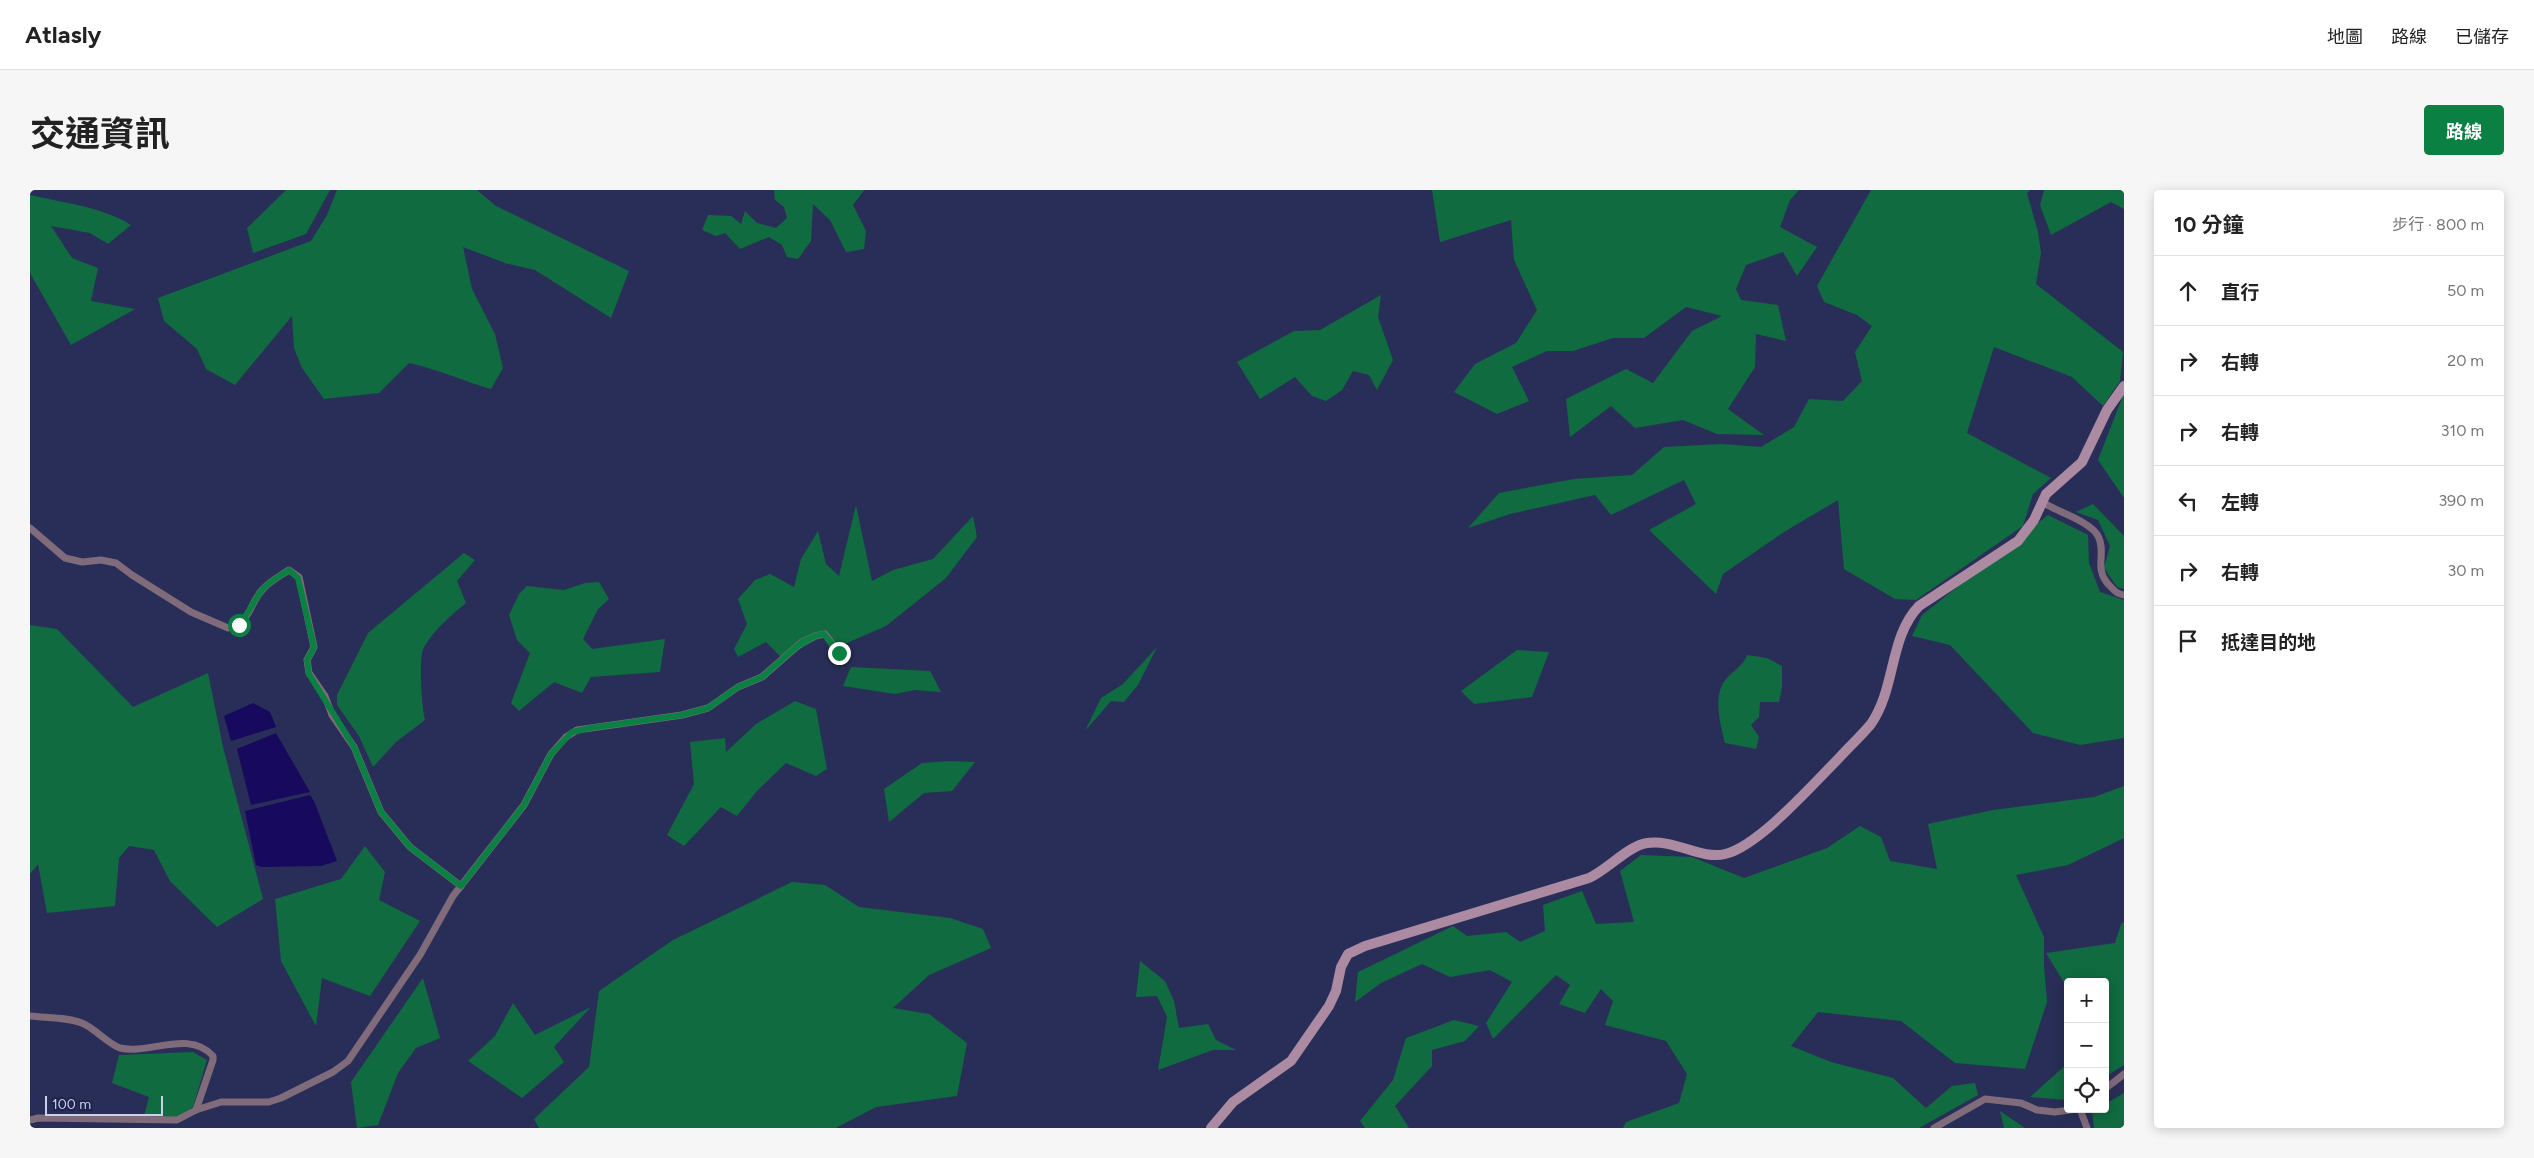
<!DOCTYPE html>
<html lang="zh-TW">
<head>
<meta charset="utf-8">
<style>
	body { margin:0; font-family:Figtree,"Noto Sans TC",sans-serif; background:#f6f6f6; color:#222 }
	.controls { position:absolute; right:15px; bottom:15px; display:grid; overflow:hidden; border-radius:5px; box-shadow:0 2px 12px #0003 }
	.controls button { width:45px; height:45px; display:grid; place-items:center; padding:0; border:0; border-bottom:1px solid #e0e0e0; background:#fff; color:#222; font:25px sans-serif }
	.scale { position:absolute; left:15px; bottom:12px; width:118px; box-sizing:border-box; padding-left:5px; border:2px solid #cbd0eb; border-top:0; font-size:14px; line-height:18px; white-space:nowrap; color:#cbd0eb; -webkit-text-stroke:4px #20244d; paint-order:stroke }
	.stop { position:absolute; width:15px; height:15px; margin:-11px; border:4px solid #0b8043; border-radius:50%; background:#fff }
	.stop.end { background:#0b8043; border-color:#fff; box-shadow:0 1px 5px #0008 }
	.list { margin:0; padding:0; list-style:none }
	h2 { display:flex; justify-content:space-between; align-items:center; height:65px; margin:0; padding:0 20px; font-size:21px }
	h2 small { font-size:16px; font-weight:400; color:#767676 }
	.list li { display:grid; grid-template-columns:32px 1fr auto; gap:15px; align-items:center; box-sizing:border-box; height:70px; padding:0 20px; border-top:1px solid #e0e0e0 }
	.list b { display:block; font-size:19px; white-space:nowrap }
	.list em { font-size:16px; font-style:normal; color:#767676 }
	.icon { flex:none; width:28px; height:28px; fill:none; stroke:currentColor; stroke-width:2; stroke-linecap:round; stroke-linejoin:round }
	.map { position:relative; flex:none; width:2094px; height:938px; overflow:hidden; border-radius:5px }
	header { display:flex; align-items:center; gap:30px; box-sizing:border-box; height:70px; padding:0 25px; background:#fff; border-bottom:1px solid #e0e0e0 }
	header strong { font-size:24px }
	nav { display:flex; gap:28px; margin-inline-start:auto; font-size:18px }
	.intro { display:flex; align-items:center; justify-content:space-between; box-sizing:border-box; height:120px; padding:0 30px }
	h1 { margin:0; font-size:35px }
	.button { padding:12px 22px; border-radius:5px; background:#0b8043; color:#fff; font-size:18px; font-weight:700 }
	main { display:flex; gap:30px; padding:0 30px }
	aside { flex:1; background:#fff; border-radius:5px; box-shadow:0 2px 12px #0003 }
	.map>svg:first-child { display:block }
</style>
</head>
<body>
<header>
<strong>Atlasly</strong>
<nav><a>地圖</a><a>路線</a><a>已儲存</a></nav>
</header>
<div class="intro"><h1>交通資訊</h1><a class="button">路線</a></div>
<main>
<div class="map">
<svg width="2094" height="938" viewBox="0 0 2094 938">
	<rect width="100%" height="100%" fill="#292e58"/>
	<g fill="#106b40">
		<polygon points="256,0 300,0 276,44 223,63 217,38"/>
		<path d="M307,0H447L466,16L599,81L581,128L505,80L475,73L433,57L442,99L465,144L473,178L461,199C433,191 407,179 379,173L349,203L294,209L272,178L264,158L262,126L205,195L176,179L167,159L134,131L128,108L281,51L297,25Z"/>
		<polygon points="744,0 834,0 823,15 836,41 834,59 816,62 800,30 783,14 781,51 768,69 757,67 752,55 739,47 710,59 695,43 686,46 672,40 678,25 701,26 711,34 715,21 727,33 746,38 757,28 754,17 745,10"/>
		<polygon points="1402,0 1769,0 1760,10 1750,37 1787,57 1767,86 1753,62 1716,75 1706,99 1711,110 1748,115 1756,151 1726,144 1725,177 1698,219 1734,245 1687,244 1653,230 1605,238 1581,216 1540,247 1536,209 1596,179 1623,193 1662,141 1692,126 1656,117 1614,148 1583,148 1543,161 1517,161 1482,177 1499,211 1467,224 1424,202 1445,174 1486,153 1507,120 1484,70 1481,30 1410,52"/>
		<polygon points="1841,0 2000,0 1997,3 2008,42 2011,63 2006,94 2093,162 2090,191 2073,216 2042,187 1964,157 1937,243 2021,288 2003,304 1993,336 1886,410 1865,409 1814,379 1808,310 1754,342 1693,384 1686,404 1619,340 1666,314 1654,290 1581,325 1565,305 1480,324 1438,338 1469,303 1544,289 1602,285 1634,257 1692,254 1731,257 1764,237 1779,209 1813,211 1832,191 1825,162 1842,136 1827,125 1794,112 1787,96"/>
		<polygon points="2014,0 2094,0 2094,19 2081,12 2021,45 2010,15"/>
		<path d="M0,5C34,13 70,16 101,35L78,54L60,43L21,36L42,68L68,78L61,111L105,119L41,155L0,83Z"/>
		<polygon points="1351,105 1348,127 1363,170 1347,200 1339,185 1323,181 1312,200 1296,211 1282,206 1265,187 1230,209 1207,172 1264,141 1290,140"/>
		<polygon points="2094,203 2094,308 2068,270"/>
		<polygon points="2063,314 2094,346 2094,399 2087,397 2074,378 2080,356 2068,330 2046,322"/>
		<polygon points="826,315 842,391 863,380 903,369 943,326 947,347 916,388 856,436 801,460 793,446 753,469 736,452 708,467 704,459 717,434 708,409 725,390 740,384 764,397 771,369 788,341 796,374 809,386"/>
		<polygon points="2018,325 2058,345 2059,373 2070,402 2094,410 2094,548 2050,555 2003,543 1920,455 1882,446 1892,425"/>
		<path d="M434,363L445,370L427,391L436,413C420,426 405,439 394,457C388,468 392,518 395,530L366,552L343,577L329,546L307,515V505L338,443Z"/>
		<polygon points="569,392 579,409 568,419 553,449 562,459 635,449 630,482 561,487 552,503 524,492 489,521 481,513 500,463 487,450 479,425 489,404 497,396 534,400 555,393"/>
		<polygon points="0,435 27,439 103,517 178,483 193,557 233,709 187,737 140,691 124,660 99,656 89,668 85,716 17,723 8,674 0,684"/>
		<polygon points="1127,457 1108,495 1094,512 1081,511 1055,541 1071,508 1093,494"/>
		<polygon points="1487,460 1519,462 1502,507 1444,514 1431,501"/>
		<path d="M1717,465L1737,468L1752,476V497L1749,512H1730L1729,527L1721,535L1729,547L1726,559L1695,553C1690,533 1682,504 1697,488C1705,479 1713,476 1717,465Z"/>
		<polygon points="821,477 900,481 911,502 885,500 865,504 813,496"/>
		<polygon points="765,511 786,519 797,579 786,586 756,573 727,601 707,626 691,617 654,656 637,645 664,594 660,552 695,548 696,562 726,534"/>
		<polygon points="919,571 945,572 922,601 894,603 859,632 854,599 892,573"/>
		<polygon points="2094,596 2094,648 2038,675 1986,685 2014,747 2014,776 2017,812 1995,879 1925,873 1871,831 1788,822 1761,856 1801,872 1863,888 1896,918 1922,896 1945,893 1948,905 1889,938 1593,938 1596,932 1649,913 1657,884 1636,851 1575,835 1583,811 1571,799 1555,823 1529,814 1540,795 1526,785 1463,849 1456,833 1482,792 1460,780 1420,787 1392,774 1351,793 1325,812 1328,782 1423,736 1437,746 1476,742 1490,752 1515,741 1513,715 1552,701 1566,734 1604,732 1590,681 1611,665 1662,667 1714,688 1797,658 1830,636 1851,647 1860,671 1907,679 1898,634 1963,620 2064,607"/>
		<polygon points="335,656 355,682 349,710 390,731 340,806 292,788 286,836 251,771 245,709 311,689"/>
		<polygon points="762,692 795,695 829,717 920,728 953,739 961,758 899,785 863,818 899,824 937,853 927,906 846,917 806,938 509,938 504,929 559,877 569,801 643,750"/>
		<polygon points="2094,732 2094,875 2075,887 2075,792 2038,792 2038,799 2016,763 2085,753 2091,734"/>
		<polygon points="1110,771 1135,791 1144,811 1149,838 1178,834 1186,850 1206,860 1183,860 1128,880 1137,827 1127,806 1106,807"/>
		<polygon points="393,788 410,848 386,858 368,883 348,935 327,938 321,892"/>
		<polygon points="483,813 505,845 561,817 524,857 534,872 492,908 438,871 465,846"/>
		<polygon points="1424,830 1449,836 1435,851 1402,860 1402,876 1365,916 1379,938 1335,938 1330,931 1363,890 1376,848"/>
		<polygon points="163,862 177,870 163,917 146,928 113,930 119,907 82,893 89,865"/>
		<polygon points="2038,873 2038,910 2000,907"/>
		<polygon points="2094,903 2094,938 2064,938 2062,922 2067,919 2075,919 2075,914"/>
		<polygon points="1970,921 1995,938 1974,938"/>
	</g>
	<g fill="#16095e">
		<polygon points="223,513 240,522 246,537 201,551 194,526"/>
		<polygon points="246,543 280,602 221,615 207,559"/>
		<polygon points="280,605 284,611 307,671 291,676 231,677 226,675 215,621"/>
	</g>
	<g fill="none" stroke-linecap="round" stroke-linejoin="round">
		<g stroke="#806b7a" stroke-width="7">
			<path d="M2012,312C2027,322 2060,331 2068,346C2077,363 2063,378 2079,395C2084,400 2086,404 2094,405"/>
			<path d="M0,338L35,368L52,372L71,370L86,373L102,385L161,422L198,438C223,430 218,415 233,399C240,391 250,386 259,380L269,387L284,457L277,470L279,483L295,506L302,525L324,557L351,622L380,657L431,696"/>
			<path d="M0,826C16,828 39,827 54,834C65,839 80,855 90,858C119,865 159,839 183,866V870L166,920"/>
			<polyline points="2075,899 2094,884"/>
			<polyline points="2050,919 2057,938"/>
			<polyline points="0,930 8,928 147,930 166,920 191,912 239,912 251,908 303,882 318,871 390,765 423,706 494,615 521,564 536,547 547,540 652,525 678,518 708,497 732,487 772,452 785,446 795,444 809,463"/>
			<polyline points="1904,938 1955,909 1991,913 2007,920 2025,922 2047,919"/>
		</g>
		<path stroke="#ab8aa2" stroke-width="10" d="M1181,938L1203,912L1261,871L1299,816L1306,801L1311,777L1318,764L1335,756L1559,688C1577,680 1598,656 1617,653C1645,649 1671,670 1695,664C1729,656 1784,593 1810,567C1820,556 1831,546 1841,534C1866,498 1859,447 1889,416L1988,351L2004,330L2016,304L2052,272L2077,220L2094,196"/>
	</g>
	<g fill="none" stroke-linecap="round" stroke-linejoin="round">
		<path stroke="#0b8043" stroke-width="6" d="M209,435C219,424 223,411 232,400C238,392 250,386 259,380L268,388L284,457L277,470L279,484L324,557L351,622L380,657L431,696L494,615L521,564L542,542L560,538L652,525L678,518L708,497L732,487L772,452L785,446L794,444L809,463"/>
	</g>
</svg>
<div class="controls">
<button>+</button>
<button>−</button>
<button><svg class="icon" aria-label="locate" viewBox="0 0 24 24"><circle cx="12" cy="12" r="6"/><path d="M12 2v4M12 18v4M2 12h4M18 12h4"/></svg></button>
</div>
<div class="scale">100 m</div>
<div class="stop" style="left:209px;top:435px"></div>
<div class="stop end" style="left:809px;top:463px"></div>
</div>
<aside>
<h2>10 分鐘<small>步行 · 800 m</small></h2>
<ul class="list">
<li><svg class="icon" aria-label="ahead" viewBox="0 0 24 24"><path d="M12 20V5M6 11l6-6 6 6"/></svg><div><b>直行</b></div><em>50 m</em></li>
<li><svg class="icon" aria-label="right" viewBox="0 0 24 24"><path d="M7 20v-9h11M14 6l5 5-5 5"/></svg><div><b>右轉</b></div><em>20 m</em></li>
<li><svg class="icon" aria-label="right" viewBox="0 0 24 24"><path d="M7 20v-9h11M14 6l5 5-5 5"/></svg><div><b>右轉</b></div><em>310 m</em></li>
<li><svg class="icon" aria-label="left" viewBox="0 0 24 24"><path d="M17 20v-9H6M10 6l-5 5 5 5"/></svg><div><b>左轉</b></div><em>390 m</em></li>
<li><svg class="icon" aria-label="right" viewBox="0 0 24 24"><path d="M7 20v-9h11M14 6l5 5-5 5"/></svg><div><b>右轉</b></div><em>30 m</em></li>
<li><svg class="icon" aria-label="arrive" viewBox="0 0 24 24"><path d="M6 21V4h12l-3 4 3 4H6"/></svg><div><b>抵達目的地</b></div></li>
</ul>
</aside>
</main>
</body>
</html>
